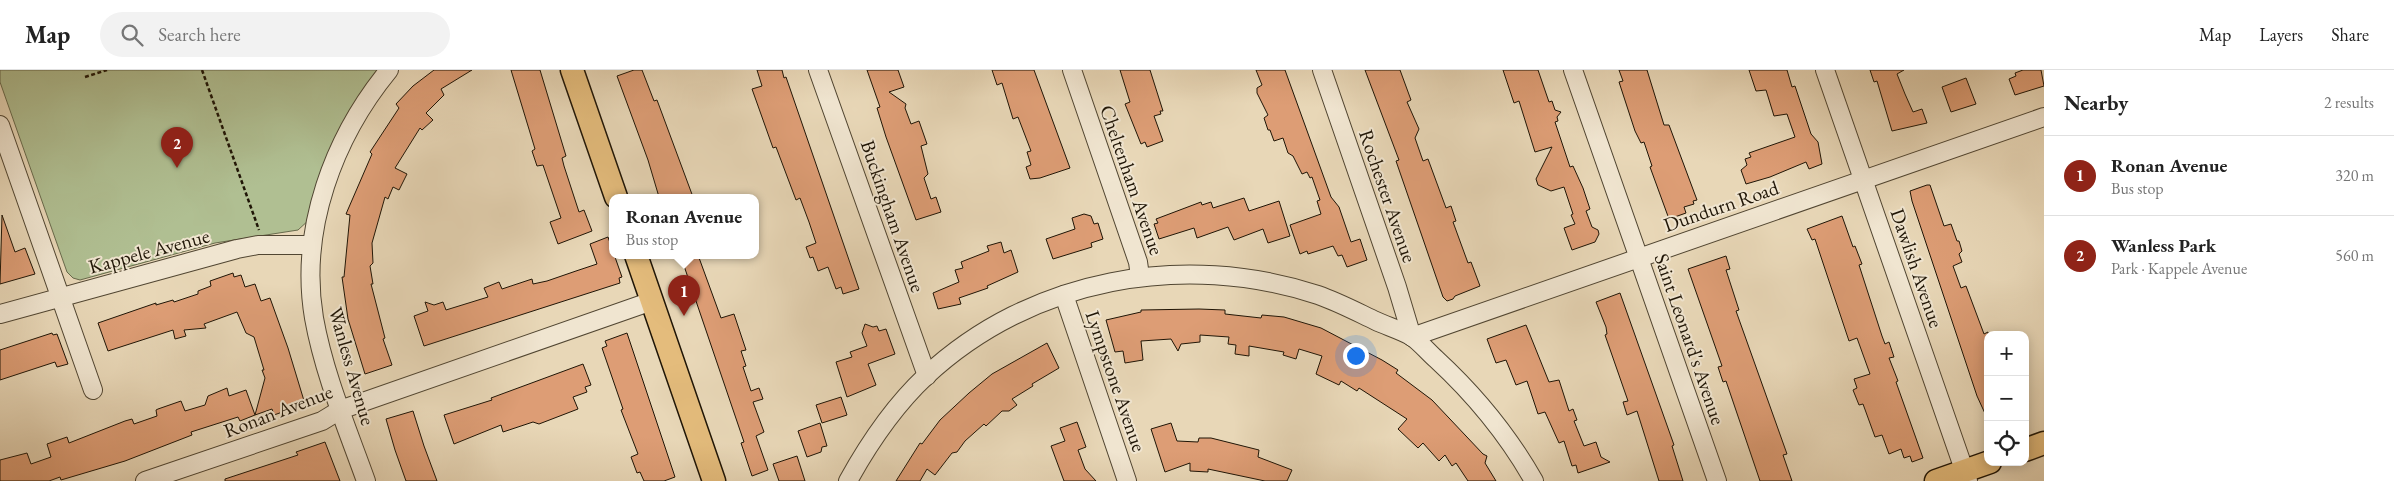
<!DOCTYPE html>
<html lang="en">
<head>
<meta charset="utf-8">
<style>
	body { margin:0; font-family:"EB Garamond",serif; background:#f2f2f2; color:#222 }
	.controls { position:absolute; right:15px; bottom:15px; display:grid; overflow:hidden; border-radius:10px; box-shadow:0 2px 12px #0003 }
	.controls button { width:45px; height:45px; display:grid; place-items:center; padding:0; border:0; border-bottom:1px solid #e0e0e0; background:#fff; color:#222; font:25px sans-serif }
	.you { position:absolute; left:1355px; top:285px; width:18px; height:18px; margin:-12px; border:4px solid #fff; border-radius:50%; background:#1a73e8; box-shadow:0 0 0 8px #1a73e833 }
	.badge { display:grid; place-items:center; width:32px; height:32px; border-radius:50%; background:#8f2418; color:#fff; font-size:16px; font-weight:700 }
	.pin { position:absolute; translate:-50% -41px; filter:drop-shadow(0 1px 2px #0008) }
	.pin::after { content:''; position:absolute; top:26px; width:18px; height:15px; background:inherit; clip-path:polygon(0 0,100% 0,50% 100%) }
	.popup { position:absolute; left:609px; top:124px; width:150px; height:65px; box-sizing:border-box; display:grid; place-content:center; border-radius:10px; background:#fff; filter:drop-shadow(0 1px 4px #0005); font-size:16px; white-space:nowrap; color:#767676 }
	.popup b { font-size:19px; color:#222 }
	.popup::after { content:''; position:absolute; left:50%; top:100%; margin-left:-10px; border:10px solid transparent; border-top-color:#fff }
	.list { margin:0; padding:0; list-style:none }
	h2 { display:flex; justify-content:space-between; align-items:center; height:65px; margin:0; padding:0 20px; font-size:21px }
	h2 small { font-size:16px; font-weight:400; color:#767676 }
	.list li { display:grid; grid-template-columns:32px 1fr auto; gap:15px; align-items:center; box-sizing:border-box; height:80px; padding:0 20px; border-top:1px solid #e0e0e0 }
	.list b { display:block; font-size:19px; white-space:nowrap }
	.list p { margin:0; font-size:16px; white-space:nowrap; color:#767676 }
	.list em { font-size:16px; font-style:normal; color:#767676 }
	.icon { flex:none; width:28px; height:28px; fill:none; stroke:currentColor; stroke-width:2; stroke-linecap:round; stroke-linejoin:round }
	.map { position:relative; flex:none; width:2044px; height:411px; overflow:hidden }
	header { display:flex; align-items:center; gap:30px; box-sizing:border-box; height:70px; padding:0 25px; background:#fff; border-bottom:1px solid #e0e0e0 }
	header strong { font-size:24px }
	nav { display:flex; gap:28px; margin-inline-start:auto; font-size:18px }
	.search { width:350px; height:45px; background:#f2f2f2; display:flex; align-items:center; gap:12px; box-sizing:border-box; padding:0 18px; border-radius:28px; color:#767676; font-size:19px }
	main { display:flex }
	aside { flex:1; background:#fff }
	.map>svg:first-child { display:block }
</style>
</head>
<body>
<header>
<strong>Map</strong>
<div class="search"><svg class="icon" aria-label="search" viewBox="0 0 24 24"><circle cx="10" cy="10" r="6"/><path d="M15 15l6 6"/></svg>Search here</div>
<nav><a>Map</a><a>Layers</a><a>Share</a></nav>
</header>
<main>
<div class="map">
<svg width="2044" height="411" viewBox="0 0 2044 411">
	<rect width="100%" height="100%" fill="#e8d7b7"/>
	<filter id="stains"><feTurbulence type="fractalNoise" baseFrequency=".004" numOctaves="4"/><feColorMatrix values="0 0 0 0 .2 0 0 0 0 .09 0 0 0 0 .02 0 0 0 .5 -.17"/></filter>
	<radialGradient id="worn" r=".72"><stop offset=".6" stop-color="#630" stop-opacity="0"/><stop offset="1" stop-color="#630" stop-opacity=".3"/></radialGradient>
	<polygon fill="#b0bf92" stroke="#686a4c" points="0,0 378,0 343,53 328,85 310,149 298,160 215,173 80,210 73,208 67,202 0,12"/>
	<g fill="#dd9d75" stroke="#1f1506">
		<polygon points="434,0 472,0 441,19 444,25 426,43 433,50 422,60 420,58 395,98 407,104 399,120 393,117 388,129 385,127 372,173 373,193 370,196 373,214 371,214 385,268 383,269 392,295 365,304 348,249 342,207 344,207 350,145 346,144 372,84 370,82 399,38 396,34 413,16"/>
		<polygon points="511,0 540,0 566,86 562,88 564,96 579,142 584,140 592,161 558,174 550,152 561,148 543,95 537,96 532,81 535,79"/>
		<polygon points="634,0 642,0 654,31 657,30 693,127 659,127 648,90 617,6"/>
		<polygon points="757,0 782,0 784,8 786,7 859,219 843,224 841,217 836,219 828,197 818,201 813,187 810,188 806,177 816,173 809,152 800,128 796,130 776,77 773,78 752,19 762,16"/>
		<polygon points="867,0 898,0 904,17 889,22 906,34 905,38 911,54 919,51 927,74 921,76 928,104 924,108 931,129 936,127 941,142 916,150 886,67 877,38 880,37"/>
		<polygon points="992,0 1034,0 1070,98 1040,108 1030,109 1026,97 1031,95 1027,82 1031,81 1018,47 1013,49 1002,13 997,15"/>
		<polygon points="1120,0 1150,0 1163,41 1160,41 1161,44 1154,46 1163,71 1147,77 1145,72 1141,74 1125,34 1130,32"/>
		<polygon points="1256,0 1285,0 1331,127 1339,137 1351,172 1360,169 1367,190 1347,197 1342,185 1338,186 1333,176 1308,184 1307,181 1300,184 1290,155 1321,144 1317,131 1320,130 1312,107 1310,108 1307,102 1302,104 1293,86 1288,83 1283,68 1274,71 1270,60 1268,60 1264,48 1268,45 1257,23 1257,18 1262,15"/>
		<polygon points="1365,0 1400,0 1411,30 1407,32 1419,59 1415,68 1423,91 1428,89 1446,138 1451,136 1456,151 1453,152 1468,193 1471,192 1480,216 1455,226 1453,229 1447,231 1443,227 1396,91 1399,90"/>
		<polygon points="1503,0 1538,0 1549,32 1552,31 1555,40 1561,42 1557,47 1558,51 1555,52 1570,97 1573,96 1583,118 1590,139 1586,141 1592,157 1598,160 1599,164 1595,172 1572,180 1564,158 1575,154 1571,145 1573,144 1564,117 1551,121 1538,115 1536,109 1552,77 1535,82 1519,31 1514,33"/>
		<polygon points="1619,0 1647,0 1664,55 1669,55 1697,130 1693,131 1694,134 1684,137 1686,143 1669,149 1650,97 1652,96 1644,72 1641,73 1635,61 1619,12 1623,11"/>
		<polygon points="1749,0 1787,0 1792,17 1795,16 1811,64 1818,72 1822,94 1809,99 1806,92 1770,107 1746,114 1741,100 1747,95 1745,89 1751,87 1749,83 1795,67 1787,44 1774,46 1766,20 1756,21"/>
		<polygon points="1870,0 1904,0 1897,4 1905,24 1913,42 1922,39 1927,53 1892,61 1877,11 1874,12"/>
		<polygon points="2023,0 2041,0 2044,16 2015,25 2009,9 2016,6 2015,3"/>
		<polygon points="1966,8 1976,34 1951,42 1942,17"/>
		<polygon points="1927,115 1930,115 1944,156 1951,154 1957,171 1959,171 1962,181 1959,184 1962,192 1953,196 1961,218 1966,216 1984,264 1988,262 1988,350 1977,326 1912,131 1910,121"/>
		<polygon points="1244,128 1249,141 1279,131 1290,166 1268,173 1263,159 1234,170 1228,157 1197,168 1194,158 1159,169 1154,154 1158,153 1156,149 1201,132 1202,135 1211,132 1213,138"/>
		<polygon points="1084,144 1091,146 1094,154 1098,153 1103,169 1091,173 1092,177 1053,189 1046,169 1075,159 1072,148"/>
		<polygon points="2,145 15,182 25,178 35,204 0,214"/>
		<polygon points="1842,146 1853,177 1855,176 1862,194 1859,195 1882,266 1885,274 1889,272 1894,287 1889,288 1898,311 1896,312 1923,388 1912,392 1910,386 1904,388 1901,379 1889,384 1882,365 1875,367 1863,334 1859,335 1853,320 1857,318 1854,309 1870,304 1857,268 1849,271 1815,169 1812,170 1807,159"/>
		<polygon points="608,167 622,207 619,208 620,213 424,276 414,246 428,241 425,232 434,235 443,232 446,240 488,227 484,218 499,212 502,219 532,209 533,214 547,211 576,201 597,194 590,174"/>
		<polygon points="1001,172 1004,183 1011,180 1018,202 987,216 988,218 959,228 961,234 938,239 933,223 959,212 955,200 963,198 961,192 989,181 987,176"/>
		<polygon points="688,185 698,185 721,248 734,244 746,280 741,281 746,296 743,297 751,321 759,318 763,329 753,332 764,362 756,366 768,400 752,406 741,373 744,372 681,187"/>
		<polygon points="1726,186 1730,199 1726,200 1739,240 1736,241 1787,384 1783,385 1792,411 1760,411 1726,311 1723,312 1718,297 1722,296 1688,199"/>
		<polygon points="233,203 234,207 241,205 245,217 255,214 261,231 270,228 288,278 305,334 274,345 272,339 255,345 265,308 262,300 264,300 254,267 246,263 237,242 204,254 206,258 184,260 186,266 175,269 173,260 108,281 98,253 156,233 156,235 173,230 174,232 198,224 198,221 211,216 210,211"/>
		<polygon points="1620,223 1674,375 1672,376 1683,411 1659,411 1637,341 1627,345 1623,332 1628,331 1605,265 1607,264 1606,257 1596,232"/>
		<polygon points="1199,239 1225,240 1225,244 1261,248 1262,245 1284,247 1321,258 1382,290 1398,300 1396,303 1432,330 1483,384 1487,386 1485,393 1496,411 1468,411 1456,393 1452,396 1445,385 1439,391 1423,373 1418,378 1398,359 1407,349 1359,318 1357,321 1341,311 1339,315 1316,304 1322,286 1299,279 1296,289 1283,285 1284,282 1249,276 1249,286 1235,284 1236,275 1228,274 1229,267 1200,265 1200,272 1181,274 1178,281 1171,269 1141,271 1143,290 1125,293 1123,281 1115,282 1106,250 1141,242 1141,240"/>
		<polygon points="865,254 873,257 877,256 879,261 886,259 895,284 868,294 876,315 847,327 836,292 852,287 850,282 867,276 862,263"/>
		<polygon points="1526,255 1549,312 1559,310 1569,341 1573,339 1577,350 1574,351 1584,376 1596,372 1601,387 1610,392 1578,403 1576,395 1572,396 1564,371 1559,373 1545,342 1538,344 1527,311 1516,315 1506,290 1496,293 1487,269"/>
		<polygon points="52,263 53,265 57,264 68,294 57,297 55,292 0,310 0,280"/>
		<polygon points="627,263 675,407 664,411 644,411 640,402 637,403 631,387 638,384 621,340 623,339 602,278 607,276 605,271"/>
		<polygon points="1047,273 1059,298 1032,314 1033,316 1012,329 1017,335 1009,341 1002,341 986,356 984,354 965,371 957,382 952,383 935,405 927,399 920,411 896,411 920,373 922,374 940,350 969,323 992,304"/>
		<polygon points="583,294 591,315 585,317 587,322 573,327 578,339 539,354 533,352 503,362 501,355 454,374 444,345 492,330 491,328"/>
		<polygon points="227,318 229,326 246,320 255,345 240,351 238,347 191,362 192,365 125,391 61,410 60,407 49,411 0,411 0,390 27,383 31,394 51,387 47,374 67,367 69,373 125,351 132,349 134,354 157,346 156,340 158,339 181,331 185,341 205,335 208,326"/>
		<polygon points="841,327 847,345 822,353 816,335"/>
		<polygon points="413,341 424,376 437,411 406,411 395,380 386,349"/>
		<polygon points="1077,352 1086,377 1078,380 1085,399 1096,411 1064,411 1051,376 1065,371 1060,358"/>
		<polygon points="820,353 827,376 822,377 821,382 807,387 798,361"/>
		<polygon points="1171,353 1177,371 1198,372 1199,368 1211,368 1259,380 1258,387 1292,400 1287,411 1265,411 1208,399 1208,402 1190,401 1190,393 1165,402 1151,359"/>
		<polygon points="325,372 340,411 225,411 225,409 298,385 296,382"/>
		<polygon points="797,386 805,411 779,411 773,394"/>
	</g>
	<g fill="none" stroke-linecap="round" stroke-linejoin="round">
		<defs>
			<g id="minor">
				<polyline points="818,0 927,306"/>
				<polyline points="1072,0 1138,192 1140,206"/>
				<polyline points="1322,0 1397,217 1412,267"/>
				<polyline points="1573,0 1717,411"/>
				<polyline points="1825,0 1968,411"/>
				<polyline points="0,55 93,320"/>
				<polyline points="1064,225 1127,411"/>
				<polyline points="0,244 237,179 258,175 312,175"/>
				<polyline points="1412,267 2044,47"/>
				<polyline points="145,411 322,351 340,340 652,231"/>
				<path d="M366,411C347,358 324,304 314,248C299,159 334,67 389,0"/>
				<path d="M848,411C869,373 895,335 926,306C1031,208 1184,181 1318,225C1338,232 1357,242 1376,251C1387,256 1400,260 1411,266C1420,272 1428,282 1436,289C1475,325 1508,365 1534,411"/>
			</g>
			<g id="major">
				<polyline points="572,0 616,127"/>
				<polyline points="636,185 714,411"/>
				<polyline points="2025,380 2044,373"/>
				<polyline points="1936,411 1990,392"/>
			</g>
		</defs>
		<use href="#minor" stroke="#514632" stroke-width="20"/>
		<use href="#major" stroke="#1f1506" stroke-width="25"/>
		<g stroke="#1f1506" stroke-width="2.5" stroke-dasharray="4 2.5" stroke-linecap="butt">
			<polyline points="202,0 259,160"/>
			<polyline points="85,7 107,0"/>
		</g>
		<use href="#minor" stroke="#f0e5d0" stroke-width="18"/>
		<use href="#major" stroke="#e4bc7c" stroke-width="22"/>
	</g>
	<g text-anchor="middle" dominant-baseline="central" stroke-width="4" stroke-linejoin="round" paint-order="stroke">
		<g font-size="20" fill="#1f1506" stroke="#f0e5d0">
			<text transform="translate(1132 110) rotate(71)">Cheltenham Avenue</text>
			<text transform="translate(1388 126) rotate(71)">Rochester Avenue</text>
			<text transform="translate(1721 136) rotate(-19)">Dundurn Road</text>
			<text transform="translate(893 146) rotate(71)">Buckingham Avenue</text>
			<text transform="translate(149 181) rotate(-15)">Kappele Avenue</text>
			<text transform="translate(1917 198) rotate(71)">Dawlish Avenue</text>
			<text transform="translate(1690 269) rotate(71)">Saint Leonard's Avenue</text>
			<text transform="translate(352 296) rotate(74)">Wanless Avenue</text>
			<text transform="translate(1116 311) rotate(71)">Lympstone Avenue</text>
			<text transform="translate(278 341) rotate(-21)">Ronan Avenue</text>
		</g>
	</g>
	<rect width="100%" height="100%" filter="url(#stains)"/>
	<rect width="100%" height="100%" fill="url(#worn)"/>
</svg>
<div class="controls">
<button>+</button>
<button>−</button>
<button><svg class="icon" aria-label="locate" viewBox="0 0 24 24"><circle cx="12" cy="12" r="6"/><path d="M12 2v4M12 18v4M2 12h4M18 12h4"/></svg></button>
</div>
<div class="you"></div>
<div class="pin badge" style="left:684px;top:246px">1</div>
<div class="popup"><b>Ronan Avenue</b>Bus stop</div>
<div class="pin badge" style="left:177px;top:98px">2</div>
</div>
<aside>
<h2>Nearby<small>2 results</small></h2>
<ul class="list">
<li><span class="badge">1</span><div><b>Ronan Avenue</b><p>Bus stop</p></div><em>320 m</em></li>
<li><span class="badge">2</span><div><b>Wanless Park</b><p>Park · Kappele Avenue</p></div><em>560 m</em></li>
</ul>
</aside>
</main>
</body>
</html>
